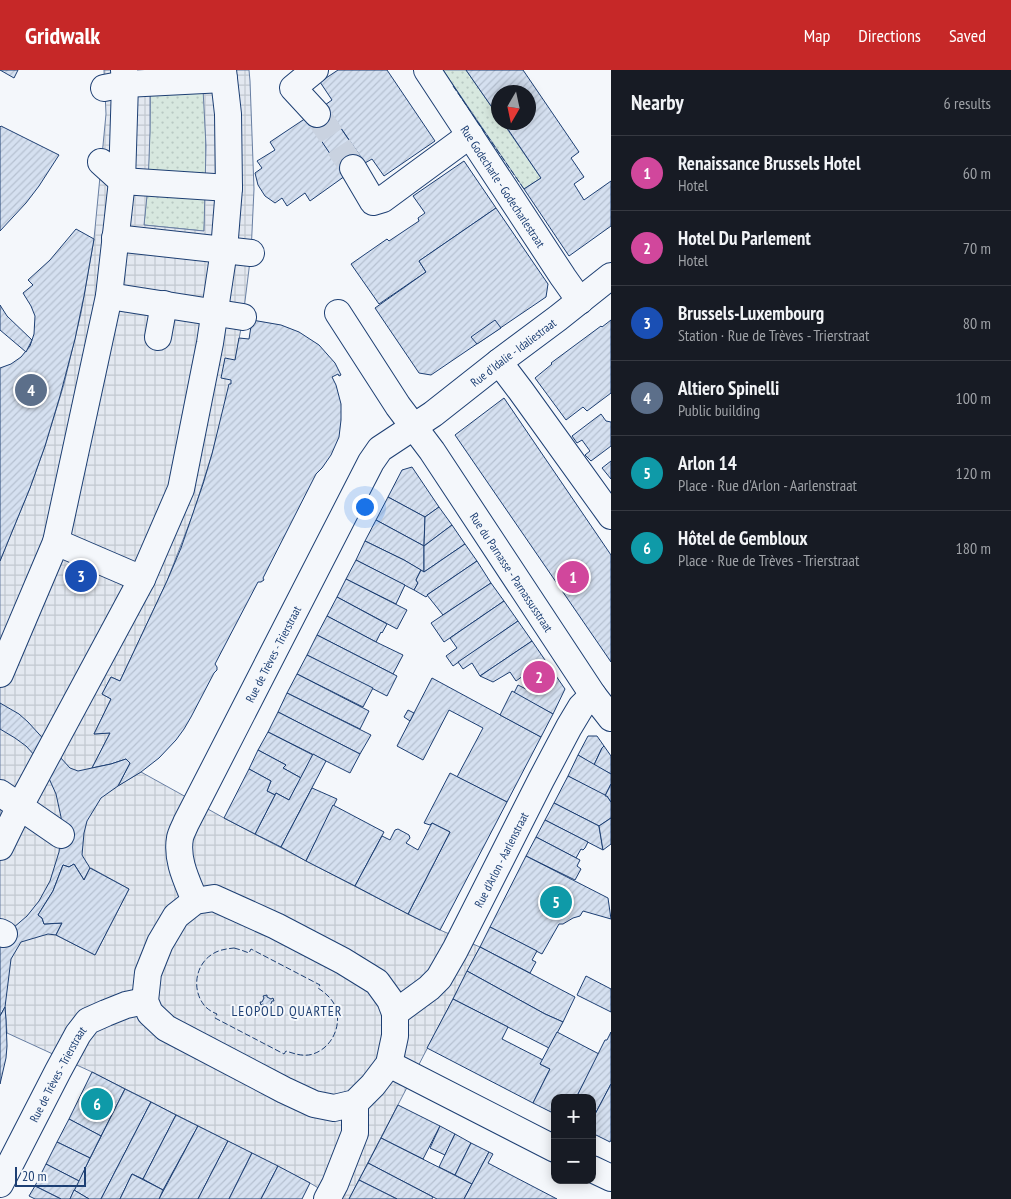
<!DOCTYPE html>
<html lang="en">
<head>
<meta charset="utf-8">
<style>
	body { margin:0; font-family:"PT Sans Narrow",sans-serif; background:#242831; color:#f1f3f6 }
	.controls { position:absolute; right:15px; bottom:15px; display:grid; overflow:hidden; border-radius:10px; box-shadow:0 2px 12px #0003 }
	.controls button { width:45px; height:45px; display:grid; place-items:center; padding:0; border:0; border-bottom:1px solid #363941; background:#171b24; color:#f1f3f6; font:25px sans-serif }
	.compass { position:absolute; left:491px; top:15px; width:45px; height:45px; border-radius:50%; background:#171b24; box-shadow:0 2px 12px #0003; rotate:189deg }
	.scale { position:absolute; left:15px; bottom:12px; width:71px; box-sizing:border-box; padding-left:5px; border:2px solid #1d3f73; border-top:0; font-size:14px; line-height:18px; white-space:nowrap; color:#1d3f73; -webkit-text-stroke:4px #f4f7fb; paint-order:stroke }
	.you { position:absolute; left:364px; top:436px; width:18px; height:18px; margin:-12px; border:4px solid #fff; border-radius:50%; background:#1a73e8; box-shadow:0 0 0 8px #1a73e833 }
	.badge { display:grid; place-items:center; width:32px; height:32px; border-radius:50%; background:#c62828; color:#fff; font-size:16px; font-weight:700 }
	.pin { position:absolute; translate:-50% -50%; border:2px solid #fff; box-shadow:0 1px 5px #0006 }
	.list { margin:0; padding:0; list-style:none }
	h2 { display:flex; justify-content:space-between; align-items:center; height:65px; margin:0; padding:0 20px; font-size:21px }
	h2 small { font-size:16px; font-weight:400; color:#9ea1a6 }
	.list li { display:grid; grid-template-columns:32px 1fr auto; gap:15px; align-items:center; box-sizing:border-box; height:75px; padding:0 20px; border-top:1px solid #363941 }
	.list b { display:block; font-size:19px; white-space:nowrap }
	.list p { margin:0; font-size:16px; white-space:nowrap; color:#9ea1a6 }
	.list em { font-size:16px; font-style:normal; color:#9ea1a6 }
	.map { position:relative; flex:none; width:611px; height:1129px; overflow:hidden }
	header { display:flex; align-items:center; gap:30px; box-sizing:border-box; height:70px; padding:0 25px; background:#c62828; color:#fff }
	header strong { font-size:24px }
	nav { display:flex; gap:28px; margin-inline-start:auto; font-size:18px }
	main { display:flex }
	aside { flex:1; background:#171b24 }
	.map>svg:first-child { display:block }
</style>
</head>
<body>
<header>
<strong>Gridwalk</strong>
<nav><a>Map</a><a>Directions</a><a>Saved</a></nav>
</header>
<main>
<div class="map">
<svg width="611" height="1129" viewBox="0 0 611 1129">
	<defs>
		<pattern id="park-dots" width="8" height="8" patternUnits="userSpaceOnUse" patternTransform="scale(1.25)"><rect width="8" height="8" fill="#d7e8df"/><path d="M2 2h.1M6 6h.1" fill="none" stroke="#b8c8c3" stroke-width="1.8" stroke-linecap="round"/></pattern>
		<pattern id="plaza-grid" width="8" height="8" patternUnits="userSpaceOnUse" patternTransform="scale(1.25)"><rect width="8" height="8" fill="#e3e8f0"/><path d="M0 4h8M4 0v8" fill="none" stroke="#c2c8d1"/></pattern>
		<pattern id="building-hatch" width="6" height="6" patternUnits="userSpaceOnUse" patternTransform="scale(1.25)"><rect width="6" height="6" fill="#d5e0f0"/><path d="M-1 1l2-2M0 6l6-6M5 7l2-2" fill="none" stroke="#b6c1d1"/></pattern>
	</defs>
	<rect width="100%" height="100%" fill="#f4f7fb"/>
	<g fill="url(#park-dots)" stroke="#687fa3">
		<path d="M150,0L204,14C206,64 207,112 204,161L144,155C149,103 151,52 150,0Z"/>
		<polygon points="443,0 466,0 498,46 498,52 503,53 541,108 524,119"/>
	</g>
	<path fill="url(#plaza-grid)" stroke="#687fa3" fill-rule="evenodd" d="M104,0H150V62L148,116L144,155L204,161L206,76L202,0H249L250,11L254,119L251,183L243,247L231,314L212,384L193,444L167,511L120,611L111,607L102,624L111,629L94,664L110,663L92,698L119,715L141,702L224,748L408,844L440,860L480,877L349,1129H337L310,1113L92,1002L7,963L5,938L0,946V491L30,418L45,376L64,314L81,243L94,169L106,44ZM91,798L129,819L95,885L56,865Z"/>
	<g fill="url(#building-hatch)" stroke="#1d3f73">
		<polygon points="0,0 18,0 14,8"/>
		<polygon points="338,0 387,0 435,71 384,106 372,89 365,93 325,35 332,30 320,12"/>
		<polygon points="466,0 523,0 579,82 571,88 584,107 574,114 584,130 611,111 611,156 569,186 524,119 541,108 503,52 528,52 528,22 498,22 498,46"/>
		<polygon points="327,38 364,92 343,104 307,50"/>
		<polygon points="306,48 345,106 310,131 305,123 287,136 282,128 275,133 265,126 258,115 255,103 262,98 257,91 275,80 270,72"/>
		<polygon points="1,56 59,85 39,116 26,133 0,161 0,57"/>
		<polygon points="464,91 496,138 419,191 426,202 379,234 351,194 387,169 389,171 419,151 418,148 425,143 413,126"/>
		<polygon points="496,138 548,214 546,227 431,305 419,303 375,238 426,202 419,191"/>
		<polygon points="76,159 94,169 84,226 75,269 60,326 45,376 30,418 0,491 0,298 11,294 21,287 30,276 34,264 35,246 31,236 23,223 33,215 28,210 50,190"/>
		<polygon points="0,235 7,246 32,270 26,282 0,260"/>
		<polygon points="252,250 281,255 299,262 319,275 335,293 341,305 339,306 338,304 332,307 336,315 341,334 341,350 339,367 331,385 322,398 316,404 263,508 264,510 261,512 258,512 215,594 217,597 217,600 214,603 191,647 184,659 176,670 159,688 141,702 118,716 130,693 126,689 111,694 92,698 110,663 94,664 111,629 102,624 111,607 120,611 167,511 181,478 203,414 212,384 229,314 231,314 231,310 221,308 225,288 235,290 239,268 249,269"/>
		<polygon points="495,250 501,258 477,274 471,267"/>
		<polygon points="611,250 611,323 587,341 583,337 566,350 535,308 552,294 551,293 601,256 602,257"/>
		<polygon points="504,328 611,485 611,592 455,365"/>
		<polygon points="601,344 606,351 611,352 611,376 591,391 585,385 590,381 582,370 577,373 572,366"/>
		<polygon points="611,391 611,409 602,398"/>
		<polygon points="412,397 439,437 425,447 388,427 402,400"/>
		<polygon points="388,427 425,447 424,476 376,450"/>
		<polygon points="439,437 452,455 424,476 425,447"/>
		<polygon points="376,450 424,476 424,502 404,490 365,471"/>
		<polygon points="452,455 465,474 424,502 424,476"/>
		<polygon points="365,471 404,490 421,500 416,510 418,513 414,520 356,490"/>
		<polygon points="465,474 477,491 427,525 428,525 426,527 414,520 418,513 416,510 421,500 424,502"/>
		<polygon points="356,490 405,515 396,534 346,509"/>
		<polygon points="477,491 491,513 443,545 427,525"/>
		<polygon points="346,509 407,540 397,559 337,527"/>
		<polygon points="491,513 504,531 444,572 431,553"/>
		<polygon points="337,527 387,554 382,563 381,562 376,572 327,546"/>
		<polygon points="504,531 518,551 453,596 446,586 457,578 450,568"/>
		<polygon points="327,546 376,572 403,585 393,604 317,565"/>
		<polygon points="518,551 532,571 480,606 472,593 463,599 458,592"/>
		<polygon points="317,565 397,606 387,626 307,585"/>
		<polygon points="532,571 545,590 516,611 510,602 493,612 480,606"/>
		<polygon points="307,585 373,618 363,637 297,604"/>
		<polygon points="545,590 565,619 553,644 514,623 518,615 526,619 529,614 523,606"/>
		<polygon points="297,604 369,641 360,659 287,623"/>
		<polygon points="432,608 541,667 507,732 457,707 483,658 449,640 423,690 397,676"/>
		<polygon points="512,621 553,644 541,667 500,645"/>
		<polygon points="287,623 371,665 360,684 278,642"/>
		<polygon points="0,633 19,644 28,652 70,698 78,701 92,698 111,694 126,689 130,693 118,716 101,728 87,751 84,763 82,785 90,798 84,810 74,794 69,797 63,795 53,821 38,845 42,848 44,854 62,853 56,865 48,864 21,872 11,889 5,937 0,946 0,867 13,858 27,846 39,831 50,811 59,782 61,765 61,747 56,724 47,704 36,687 26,676 15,668 0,659"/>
		<polygon points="408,640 414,643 410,651 404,647"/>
		<polygon points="278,642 360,684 350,703 268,662"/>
		<polygon points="268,662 313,685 301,708 283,698 286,695 258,680"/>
		<polygon points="588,666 597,666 604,676 602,678 594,695 578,685"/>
		<polygon points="604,676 611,686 611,704 594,695 602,678"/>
		<polygon points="258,680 286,695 283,698 301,708 289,730 276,723 275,725 267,721 271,711 249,699"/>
		<polygon points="313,684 326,691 281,777 255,764 276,723 289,730"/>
		<polygon points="578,685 611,704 611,714 605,726 568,706"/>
		<polygon points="249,699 271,711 267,721 275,725 255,764 224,748"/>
		<polygon points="450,703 507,732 440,860 408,844 450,762 432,753 430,755 424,753"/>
		<polygon points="568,706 607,726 611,732 611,748 599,756 554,733"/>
		<polygon points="611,714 611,732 607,726 605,726"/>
		<polygon points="312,718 337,729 306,791 281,777"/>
		<polygon points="554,733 599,756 603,780 545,750"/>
		<polygon points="333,735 384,762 355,816 306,791"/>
		<polygon points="611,748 611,774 603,780 599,756"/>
		<polygon points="545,750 588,772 585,778 583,780 581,779 576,788 536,767"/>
		<polygon points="432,753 450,762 408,844 355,816 382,766 390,770 395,760 398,759 409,765 410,768 406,773 418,780"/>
		<polygon points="536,767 580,790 577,796 581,799 575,810 526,786"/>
		<polygon points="526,786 608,828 611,849 583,841 580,846 573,848 563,854 559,854 542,884 490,857"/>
		<polygon points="74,794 84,810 90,798 129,819 95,885 56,865 62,853 44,854 42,848 38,845 53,821 63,795 69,797"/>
		<polygon points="490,857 537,881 532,890 536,892 530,903 480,877"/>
		<polygon points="480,877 575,927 563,952 545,944 467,901"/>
		<polygon points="467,901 545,944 563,952 549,978 453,929"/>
		<polygon points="586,906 611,919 611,942 577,925"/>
		<polygon points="267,925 267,927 271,929 273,928 274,931 272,931 270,936 271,938 268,939 267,937 263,934 261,935 260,932 262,932 264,928 263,926"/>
		<polygon points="453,929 508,957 502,969 543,990 540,994 550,999 533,1033 427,978"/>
		<polygon points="5,937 6,950 7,976 6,988 0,1014 0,946"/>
		<polygon points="557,962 599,984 576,1028 555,1028 555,1044 533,1033 550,999 540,994"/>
		<polygon points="611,962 611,1014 592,1050 592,1028 576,1028 605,970 607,970"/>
		<polygon points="92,1002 125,1019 101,1066 69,1049"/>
		<polygon points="611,1014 611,1070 610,1072 592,1063 592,1050"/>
		<polygon points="125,1019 151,1032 101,1129 89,1129 74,1120"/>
		<polygon points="151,1032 176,1045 143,1109 132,1104 120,1129 101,1129"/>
		<polygon points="398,1035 440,1056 423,1089 381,1068"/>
		<polygon points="176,1045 198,1056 163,1120 143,1109"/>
		<polygon points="69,1049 101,1066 90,1088 57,1072"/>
		<polygon points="198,1056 228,1071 198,1129 159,1129"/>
		<polygon points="440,1056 455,1064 445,1085 430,1078"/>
		<polygon points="455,1064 471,1073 455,1105 439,1097"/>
		<polygon points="381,1068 472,1114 464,1129 437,1129 368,1093"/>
		<polygon points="228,1071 252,1083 229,1129 198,1129"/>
		<polygon points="57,1072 90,1088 79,1111 46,1094"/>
		<polygon points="471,1073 489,1082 472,1114 455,1105"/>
		<polygon points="489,1082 493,1084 488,1093 557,1129 464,1129"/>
		<polygon points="252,1083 278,1096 261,1129 229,1129"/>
		<polygon points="368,1093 433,1127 432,1129 397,1129 359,1110"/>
		<polygon points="46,1094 79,1111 70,1129 61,1129 35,1116"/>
		<polygon points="278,1096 310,1113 302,1129 261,1129"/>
		<polygon points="132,1104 163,1120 159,1129 120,1129"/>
		<polygon points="359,1110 397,1129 349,1129"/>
		<polygon points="35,1116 61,1129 35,1129 29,1126"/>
		<polygon points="74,1120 89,1129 70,1129"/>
	</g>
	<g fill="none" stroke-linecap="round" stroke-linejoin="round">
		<polyline stroke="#c9d2e0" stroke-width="26" stroke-dasharray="26 13" stroke-linecap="butt" points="317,44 353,98"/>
		<defs>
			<g id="minor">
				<polyline points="315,0 293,18 317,44"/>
				<path id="s1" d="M427,0L563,207L580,231"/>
				<polyline points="104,18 125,14 224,9"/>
				<polyline points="101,92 122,111 229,118"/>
				<polyline points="353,98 373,132 383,129 470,65"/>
				<polyline points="115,168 251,183"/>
				<polyline points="109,226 243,247"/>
				<path id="s2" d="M338,243L398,336L432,381L593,625L611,648"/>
				<polyline points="158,267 164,234"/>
				<polyline points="499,292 521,321 611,446"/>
				<polyline points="56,472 142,509"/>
				<polyline points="0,604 56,472 109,226 122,111 125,14 124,0"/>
				<polyline points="0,723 61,765"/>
				<polyline points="0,777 20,736 142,509 181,419 210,273 224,180 229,118 228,44 223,0"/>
				<polygon points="214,828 276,856 343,891 377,912 390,930 395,943 395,966 389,994 373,1015 355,1033 334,1038 314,1034 284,1020 166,958 150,943 145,931 148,903 160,873 176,846 195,831"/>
				<path id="s3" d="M195,831C187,811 176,790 180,768C181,763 184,758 186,753L371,392L380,379L433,344L499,292L558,248L611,206"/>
				<polyline points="0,862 4,864"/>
				<path id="s4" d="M395,943L429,918L439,908L455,880L541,710L569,657L581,637L593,625"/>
				<polyline points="389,994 555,1079"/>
				<polyline points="592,1099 611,1108"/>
				<path id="s5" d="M0,1114L58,1001L78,964L88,951L106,943L126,935L145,931"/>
				<polyline points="327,1129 335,1114 355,1063 355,1033"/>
			</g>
		</defs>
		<use href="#minor" stroke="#1d3f73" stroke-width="28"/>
		<use href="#minor" stroke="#f4f7fb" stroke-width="26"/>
		<g stroke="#1d3f73" stroke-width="1" stroke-dasharray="6 2.5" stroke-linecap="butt">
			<polyline points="453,16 524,119"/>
			<path d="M234,878L241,880L249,883L251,879L320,915L318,918C324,922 329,926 333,932C344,951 334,977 313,984C304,987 295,984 286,981L284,984L215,948L217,944C212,942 207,939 204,935C192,920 195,896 211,885C218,880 225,879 234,878Z"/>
		</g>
	</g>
	<g text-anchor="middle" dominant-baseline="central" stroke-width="4" stroke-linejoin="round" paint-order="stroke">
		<g font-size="12" fill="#1d3f73" stroke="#f4f7fb">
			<text stroke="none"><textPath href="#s1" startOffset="139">Rue Godecharle - Godecharlestraat</textPath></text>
			<text stroke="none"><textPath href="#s3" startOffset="668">Rue d'Idalie - Idaliestraat</textPath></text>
			<text stroke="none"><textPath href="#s2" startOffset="312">Rue du Parnasse - Parnassusstraat</textPath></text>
			<text stroke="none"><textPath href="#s3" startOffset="272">Rue de Trèves - Trierstraat</textPath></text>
			<text stroke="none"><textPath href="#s4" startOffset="190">Rue d'Arlon - Aarlenstraat</textPath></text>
			<text stroke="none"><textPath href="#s5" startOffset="124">Rue de Trèves - Trierstraat</textPath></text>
		</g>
		<g font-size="14" letter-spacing="1" fill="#1d3f73" stroke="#f4f7fb">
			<text x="287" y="941">LEOPOLD QUARTER</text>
		</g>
	</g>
</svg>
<div class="controls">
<button>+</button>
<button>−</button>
</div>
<svg class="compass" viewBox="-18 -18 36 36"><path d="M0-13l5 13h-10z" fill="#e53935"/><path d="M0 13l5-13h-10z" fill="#9ea1a6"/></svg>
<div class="scale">20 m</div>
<div class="you"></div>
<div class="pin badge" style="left:573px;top:507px;background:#d1479c">1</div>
<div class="pin badge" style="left:539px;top:607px;background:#d1479c">2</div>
<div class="pin badge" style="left:81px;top:506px;background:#1a4fb4">3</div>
<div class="pin badge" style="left:31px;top:320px;background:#5c6f8a">4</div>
<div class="pin badge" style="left:556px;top:832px;background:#0f9aa8">5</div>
<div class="pin badge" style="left:97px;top:1034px;background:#0f9aa8">6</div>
</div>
<aside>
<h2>Nearby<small>6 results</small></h2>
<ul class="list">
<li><span class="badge" style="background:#d1479c">1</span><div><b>Renaissance Brussels Hotel</b><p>Hotel</p></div><em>60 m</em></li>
<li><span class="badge" style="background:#d1479c">2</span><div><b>Hotel Du Parlement</b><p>Hotel</p></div><em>70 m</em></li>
<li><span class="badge" style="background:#1a4fb4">3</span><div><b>Brussels-Luxembourg</b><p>Station · Rue de Trèves - Trierstraat</p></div><em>80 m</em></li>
<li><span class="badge" style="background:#5c6f8a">4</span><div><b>Altiero Spinelli</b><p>Public building</p></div><em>100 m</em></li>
<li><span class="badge" style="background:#0f9aa8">5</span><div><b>Arlon 14</b><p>Place · Rue d'Arlon - Aarlenstraat</p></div><em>120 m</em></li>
<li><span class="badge" style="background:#0f9aa8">6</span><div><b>Hôtel de Gembloux</b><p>Place · Rue de Trèves - Trierstraat</p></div><em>180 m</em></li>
</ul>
</aside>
</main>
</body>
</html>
